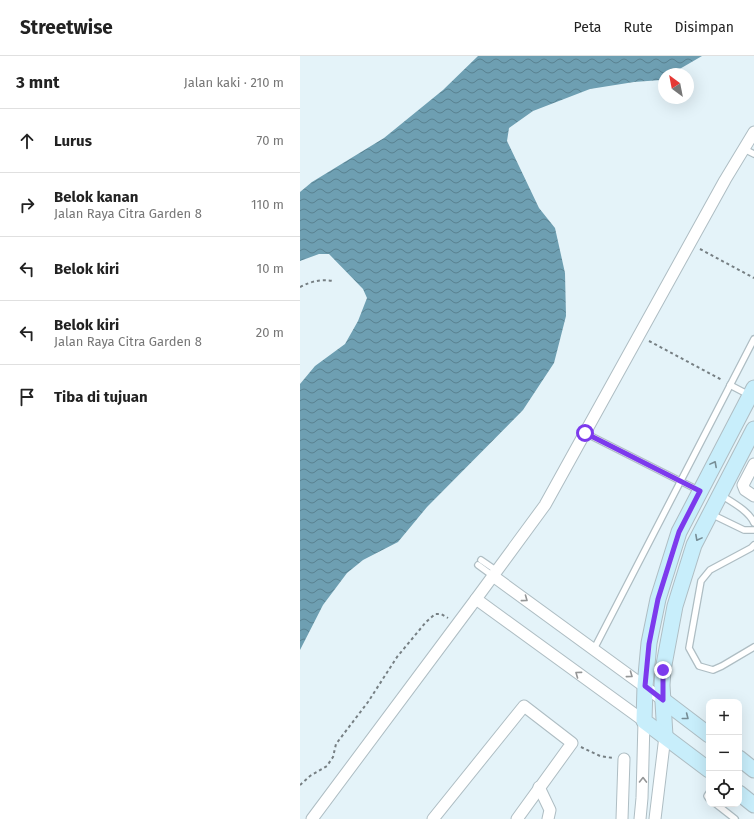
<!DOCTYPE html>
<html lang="id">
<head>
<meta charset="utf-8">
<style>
	body { margin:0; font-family:"Fira Sans",sans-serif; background:#f2f2f2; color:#222 }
	.controls { position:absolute; right:12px; bottom:12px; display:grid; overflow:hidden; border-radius:8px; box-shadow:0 4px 16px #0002 }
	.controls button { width:36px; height:36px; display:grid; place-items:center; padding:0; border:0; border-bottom:1px solid #e0e0e0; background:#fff; color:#222; font:20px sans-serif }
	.compass { position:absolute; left:358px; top:12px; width:36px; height:36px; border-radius:50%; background:#fff; box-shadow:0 4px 16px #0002; rotate:328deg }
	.stop { position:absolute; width:12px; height:12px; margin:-9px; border:3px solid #7c3aed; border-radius:50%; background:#fff }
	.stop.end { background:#7c3aed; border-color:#fff; box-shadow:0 1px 4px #0008 }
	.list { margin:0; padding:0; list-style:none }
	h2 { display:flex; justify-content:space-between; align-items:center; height:52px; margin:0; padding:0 16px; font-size:17px }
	h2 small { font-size:13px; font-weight:400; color:#767676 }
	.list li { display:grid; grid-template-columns:26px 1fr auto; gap:12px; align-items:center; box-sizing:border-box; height:64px; padding:0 16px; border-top:1px solid #e0e0e0 }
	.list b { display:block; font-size:15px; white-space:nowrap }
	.list p { margin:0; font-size:13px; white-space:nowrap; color:#767676 }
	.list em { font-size:13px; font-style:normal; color:#767676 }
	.icon { flex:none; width:22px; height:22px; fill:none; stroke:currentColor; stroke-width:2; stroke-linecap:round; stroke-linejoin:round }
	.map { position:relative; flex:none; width:454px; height:763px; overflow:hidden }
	header { display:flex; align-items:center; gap:24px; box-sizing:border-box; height:56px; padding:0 20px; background:#fff; border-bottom:1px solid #e0e0e0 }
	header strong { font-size:19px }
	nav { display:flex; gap:22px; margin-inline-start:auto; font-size:14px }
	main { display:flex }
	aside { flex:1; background:#fff }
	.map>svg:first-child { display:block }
</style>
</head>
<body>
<header>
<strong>Streetwise</strong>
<nav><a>Peta</a><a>Rute</a><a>Disimpan</a></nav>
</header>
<main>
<aside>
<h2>3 mnt<small>Jalan kaki · 210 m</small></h2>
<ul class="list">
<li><svg class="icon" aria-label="ahead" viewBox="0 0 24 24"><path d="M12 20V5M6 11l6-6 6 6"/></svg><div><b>Lurus</b></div><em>70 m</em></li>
<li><svg class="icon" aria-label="right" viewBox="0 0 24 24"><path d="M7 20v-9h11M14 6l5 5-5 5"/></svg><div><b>Belok kanan</b><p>Jalan Raya Citra Garden 8</p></div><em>110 m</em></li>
<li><svg class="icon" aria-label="left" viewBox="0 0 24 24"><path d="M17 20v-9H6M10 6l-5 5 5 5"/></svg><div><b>Belok kiri</b></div><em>10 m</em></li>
<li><svg class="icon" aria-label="left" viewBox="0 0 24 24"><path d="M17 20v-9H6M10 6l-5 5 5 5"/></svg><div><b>Belok kiri</b><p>Jalan Raya Citra Garden 8</p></div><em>20 m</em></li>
<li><svg class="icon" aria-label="arrive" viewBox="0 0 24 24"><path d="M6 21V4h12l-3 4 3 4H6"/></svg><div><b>Tiba di tujuan</b></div></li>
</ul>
</aside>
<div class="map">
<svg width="454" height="763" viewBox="0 0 454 763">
	<defs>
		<pattern id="water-waves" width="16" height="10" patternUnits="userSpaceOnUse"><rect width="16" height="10" fill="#6e9fb2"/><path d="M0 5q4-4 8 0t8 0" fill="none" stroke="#598190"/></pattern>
	</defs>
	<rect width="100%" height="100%" fill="#e4f3f9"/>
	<polygon fill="url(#water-waves)" points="178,0 402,0 371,18 364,18 364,22 361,24 334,26 290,33 233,55 209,72 207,85 239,152 255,172 265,217 266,260 254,307 223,354 127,451 98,486 63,504 47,517 23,549 0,594 0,328 15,310 45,288 58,265 67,242 63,233 29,198 19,198 0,205 0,136 12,126 84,82 143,34"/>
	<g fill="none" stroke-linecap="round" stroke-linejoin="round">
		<defs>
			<g id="lane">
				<polyline points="444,93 454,98"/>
				<polyline points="430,329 449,339"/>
				<polyline points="285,377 400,435"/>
				<path d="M421,439C432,446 449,455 454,467"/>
				<polyline points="411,458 444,474 454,474"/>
				<polyline points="454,489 451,492 410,514 401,525 389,592 399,610 413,614 422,610 454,591"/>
				<polyline points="181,504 197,515"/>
				<polyline points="178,509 193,520"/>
				<polyline points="294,593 454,283"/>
				<polyline points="409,737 407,740 409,743"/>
				<polyline points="416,748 435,763"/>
			</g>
			<g id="street">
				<polyline points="454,408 443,429 445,434 454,440"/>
				<polyline points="193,520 363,644"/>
				<polyline points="176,543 344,665 342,742 340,763"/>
				<polyline points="239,731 250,754 248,763"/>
				<polyline points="12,763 176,543 245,449 425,124 454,76"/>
				<polyline points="133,763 224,650 272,687 217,763"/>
				<polyline points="322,763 324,703"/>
				<polyline points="355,763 365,680"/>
			</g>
			<g id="secondary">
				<polyline points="363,644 409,679"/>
				<polyline points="365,680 362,629 363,614 375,550 394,489 454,373"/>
				<polyline points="439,702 454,714"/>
				<polyline points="409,714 344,665 345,630 349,587 358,543 379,476 454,332"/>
				<polyline points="439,737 454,749"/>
			</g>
		</defs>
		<use href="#lane" stroke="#aebdc3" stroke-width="8"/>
		<use href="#street" stroke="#aebdc3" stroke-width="13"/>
		<use href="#secondary" stroke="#aebdc3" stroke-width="17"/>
		<g stroke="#767f83" stroke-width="2" stroke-dasharray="3 3" stroke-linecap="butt">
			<polyline points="400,193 454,222"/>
			<path d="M0,231C12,225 21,223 34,225"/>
			<polyline points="349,285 422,324"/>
			<polyline points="281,691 300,700 313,702"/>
			<polyline points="0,729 10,720 27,710 33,701 36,688 68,646 97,601 126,566 135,558 141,558 148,562"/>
		</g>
		<use href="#lane" stroke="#fff" stroke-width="5.5"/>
		<use href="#street" stroke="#fff" stroke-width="11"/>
		<use href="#secondary" stroke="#c8eefb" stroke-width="15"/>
	</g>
	<defs><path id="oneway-chevron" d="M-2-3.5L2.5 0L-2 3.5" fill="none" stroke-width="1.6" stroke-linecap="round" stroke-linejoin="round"/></defs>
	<g stroke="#768d95">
		<use href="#oneway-chevron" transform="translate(414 408) rotate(-62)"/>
		<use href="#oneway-chevron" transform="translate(398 482) rotate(118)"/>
		<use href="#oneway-chevron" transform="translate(386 661) rotate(38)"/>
	</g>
	<g stroke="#949697">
		<use href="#oneway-chevron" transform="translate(225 543) rotate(36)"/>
		<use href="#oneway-chevron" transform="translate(278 618) rotate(-144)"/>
		<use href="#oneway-chevron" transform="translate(330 619) rotate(36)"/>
		<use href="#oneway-chevron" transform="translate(343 724) rotate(-89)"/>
	</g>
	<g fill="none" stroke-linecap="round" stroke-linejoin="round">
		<polyline stroke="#7c3aed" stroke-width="5" points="285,377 400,435 379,476 358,543 349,588 345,630 363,644 363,614"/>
	</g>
</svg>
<div class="controls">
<button>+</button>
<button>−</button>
<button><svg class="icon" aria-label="locate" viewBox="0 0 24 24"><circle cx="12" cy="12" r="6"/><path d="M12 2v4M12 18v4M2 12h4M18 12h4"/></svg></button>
</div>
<svg class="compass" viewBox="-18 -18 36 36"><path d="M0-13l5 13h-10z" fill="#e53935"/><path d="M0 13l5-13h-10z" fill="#767676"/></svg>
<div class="stop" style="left:285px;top:377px"></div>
<div class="stop end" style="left:363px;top:614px"></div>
</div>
</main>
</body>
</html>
